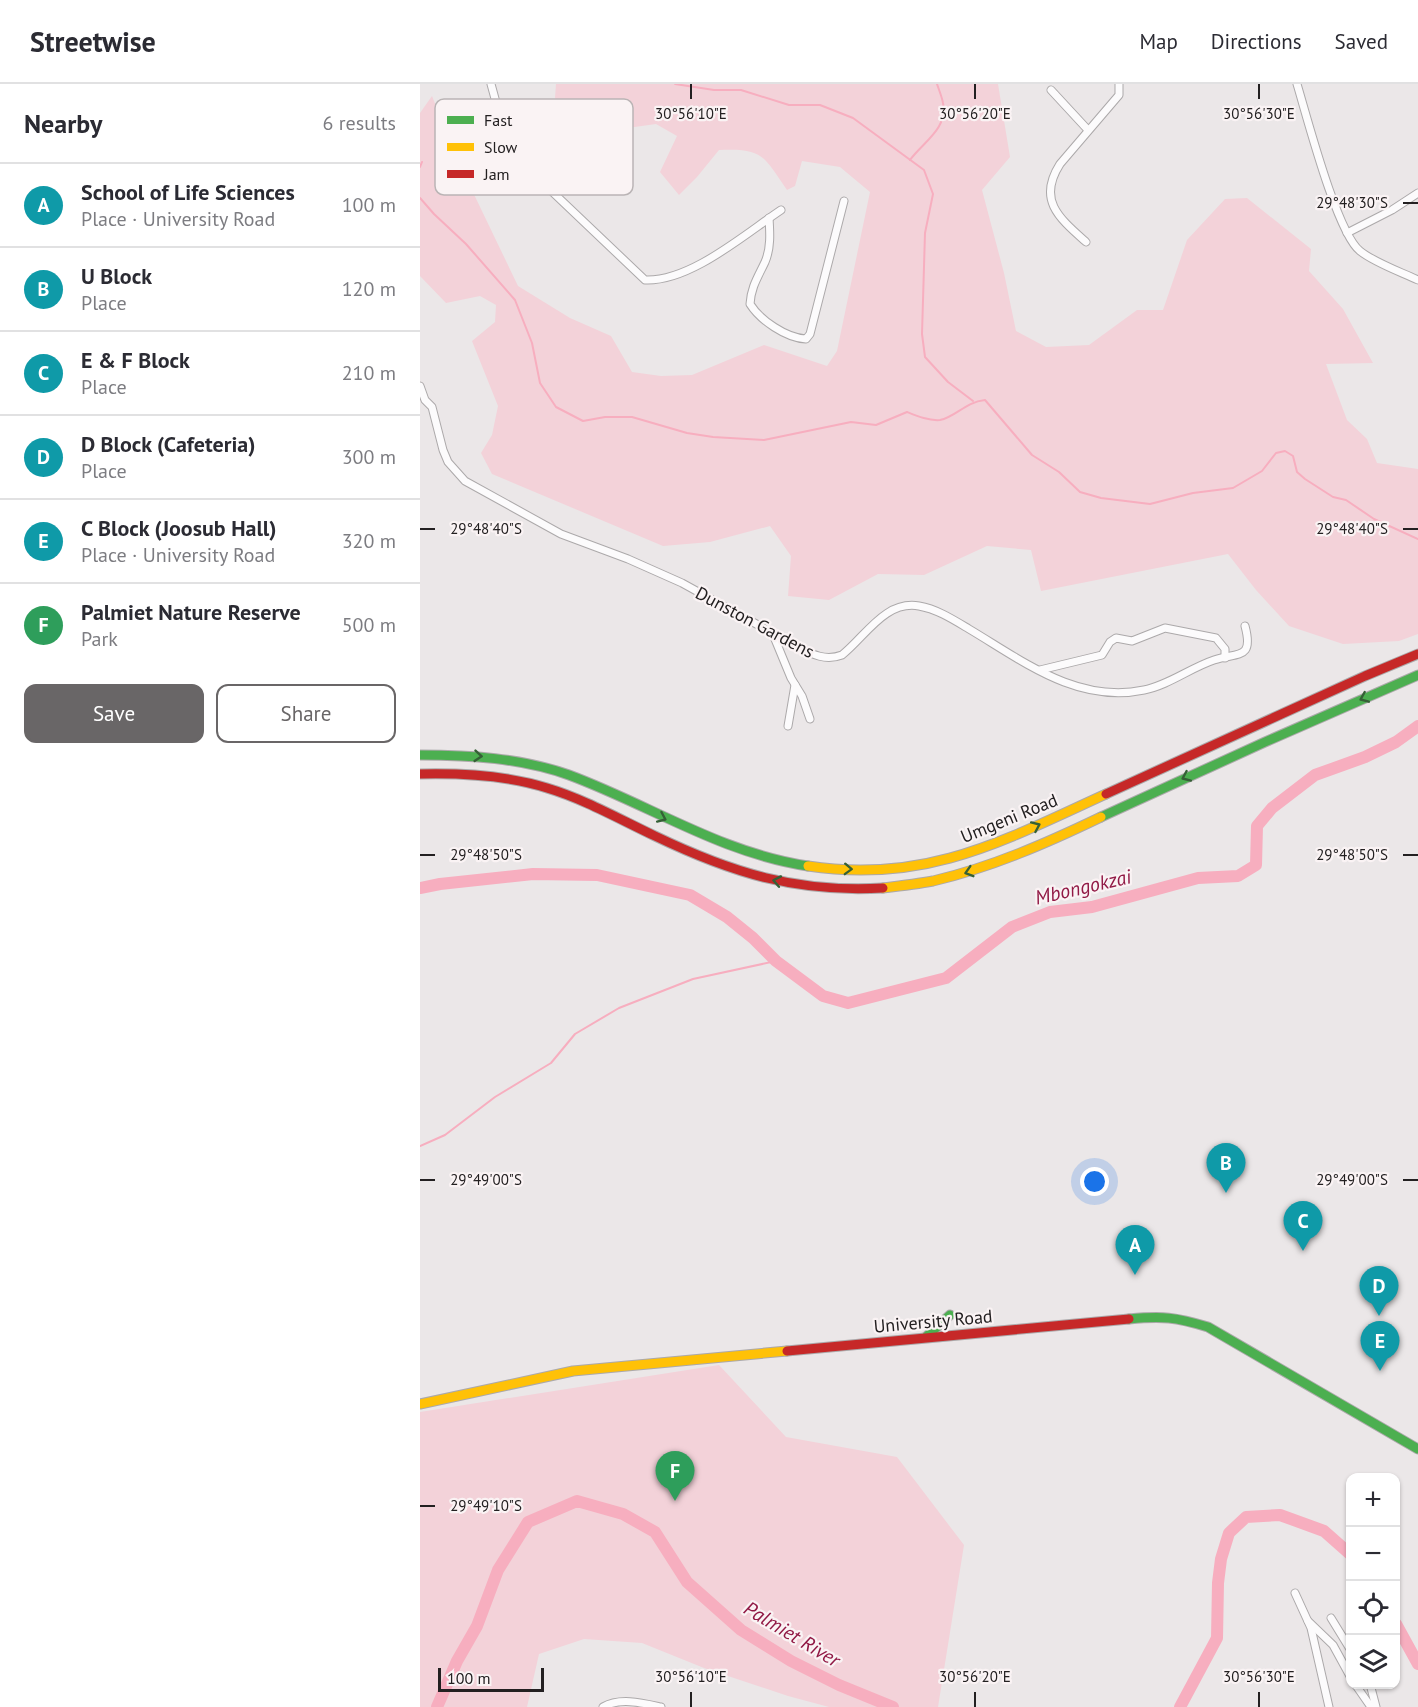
<!DOCTYPE html>
<html lang="en">
<head>
<meta charset="utf-8">
<style>
	body { margin:0; font-family:"PT Sans",sans-serif; background:#f2f2f3; color:#2b2b33 }
	.controls { position:absolute; right:18px; bottom:18px; display:grid; overflow:hidden; border-radius:12px; box-shadow:0 2px 4px #0004 }
	.controls button { width:54px; height:54px; display:grid; place-items:center; padding:0; border:0; border-bottom:2px solid #e1e1e2; background:#fff; color:#2b2b33; font:30px sans-serif }
	.scale { position:absolute; left:18px; bottom:15px; width:106px; box-sizing:border-box; padding-left:6px; border:3px solid #232021; border-top:0; font-size:16px; line-height:21px; white-space:nowrap; color:#232021; -webkit-text-stroke:4px #faf3f4; paint-order:stroke }
	.you { position:absolute; left:675px; top:1098px; width:21px; height:21px; margin:-15px; border:4px solid #fff; border-radius:50%; background:#1a73e8; box-shadow:0 0 0 9px #1a73e833 }
	.badge { display:grid; place-items:center; width:39px; height:39px; border-radius:50%; background:#696667; color:#fff; font-size:20px; font-weight:700 }
	.pin { position:absolute; translate:-50% -50px; filter:drop-shadow(0 2px 3px #0008) }
	.pin::after { content:''; position:absolute; top:32px; width:21px; height:18px; background:inherit; clip-path:polygon(0 0,100% 0,50% 100%) }
	.list { margin:0; padding:0; list-style:none }
	h2 { display:flex; justify-content:space-between; align-items:center; height:78px; margin:0; padding:0 24px; font-size:26px }
	h2 small { font-size:20px; font-weight:400; color:#7c7c81 }
	.list li { display:grid; grid-template-columns:39px 1fr auto; gap:18px; align-items:center; box-sizing:border-box; height:84px; padding:0 24px; border-top:2px solid #e1e1e2 }
	.list b { display:block; font-size:22px; white-space:nowrap }
	.list p { margin:0; font-size:20px; white-space:nowrap; color:#7c7c81 }
	.list em { font-size:20px; font-style:normal; color:#7c7c81 }
	.actions { display:flex; gap:12px; padding:18px 24px }
	.actions a { flex:1; padding:14px 0; border:2px solid #696667; border-radius:12px; text-align:center; font-size:21px; color:#696667 }
	.actions .main { background:#696667; color:#fff }
	.icon { flex:none; width:33px; height:33px; fill:none; stroke:currentColor; stroke-width:2; stroke-linecap:round; stroke-linejoin:round }
	.map { position:relative; flex:none; width:998px; height:1623px; overflow:hidden }
	header { display:flex; align-items:center; gap:36px; box-sizing:border-box; height:84px; padding:0 30px; background:#fff; border-bottom:2px solid #e1e1e2 }
	header strong { font-size:28px }
	nav { display:flex; gap:33px; margin-inline-start:auto; font-size:21px }
	main { display:flex }
	aside { flex:1; background:#fff }
	.map>svg:first-child { display:block }
</style>
</head>
<body>
<header>
<strong>Streetwise</strong>
<nav><a>Map</a><a>Directions</a><a>Saved</a></nav>
</header>
<main>
<aside>
<h2>Nearby<small>6 results</small></h2>
<ul class="list">
<li><span class="badge" style="background:#0f9aa8">A</span><div><b>School of Life Sciences</b><p>Place · University Road</p></div><em>100 m</em></li>
<li><span class="badge" style="background:#0f9aa8">B</span><div><b>U Block</b><p>Place</p></div><em>120 m</em></li>
<li><span class="badge" style="background:#0f9aa8">C</span><div><b>E &amp; F Block</b><p>Place</p></div><em>210 m</em></li>
<li><span class="badge" style="background:#0f9aa8">D</span><div><b>D Block (Cafeteria)</b><p>Place</p></div><em>300 m</em></li>
<li><span class="badge" style="background:#0f9aa8">E</span><div><b>C Block (Joosub Hall)</b><p>Place · University Road</p></div><em>320 m</em></li>
<li><span class="badge" style="background:#2e9e5b">F</span><div><b>Palmiet Nature Reserve</b><p>Park</p></div><em>500 m</em></li>
</ul>
<div class="actions"><a class="main">Save</a><a>Share</a></div>
</aside>
<div class="map">
<svg width="998" height="1623" viewBox="0 0 998 1623">
	<rect width="100%" height="100%" fill="#ebe7e8"/>
	<g fill="#f3d2d9">
		<path d="M136,0H578L590,73L562,106L584,189L596,247L626,263L669,261L717,226H743L767,156L805,115L827,114L891,165L889,187L923,225L953,279L906,280L927,336L947,355L957,379L998,385V550L979,557L923,560L869,542L836,506L808,470L621,507L611,466L567,462L504,491L458,490L409,516L368,512L371,472L350,442L290,458L243,462L72,390L61,369L72,351L78,322L52,257L75,238L76,221L60,212L26,219L0,192V29L12,12L37,75L98,202L150,234L191,252L212,288L241,292L272,291L344,261L407,282L417,267L450,108L420,83L382,77L375,102L367,106C343,72 344,64 299,66L277,93L259,111L240,88L257,52L236,40L193,46L151,45L135,14Z"/>
		<polygon points="299,1281 366,1353 477,1373 544,1461 518,1623 409,1623 368,1612 284,1584 222,1559 164,1555 119,1570 107,1623 0,1623 0,1328"/>
	</g>
	<g fill="none" stroke-linecap="round" stroke-linejoin="round">
		<g stroke="#f7aebf" stroke-width="2">
			<polyline points="255,0 294,6 321,6 369,21 400,21 433,34 504,86 513,110 505,149 502,250 505,273 528,298 553,317"/>
			<path d="M490,76C503,58 528,45 523,19C522,13 519,6 517,0"/>
			<polyline points="0,83 2,78"/>
			<path d="M0,114L14,130L46,160L95,216L112,259L120,299L136,323L163,337L185,333H212L267,349L293,353L344,356L431,338L456,341L487,328C497,332 509,337 520,336C536,333 545,318 565,316L612,371L639,388L660,408L681,414L730,420L773,409L813,404L842,387L856,369L865,367L873,372L877,388L885,395L913,413L926,416L954,435L998,455"/>
			<polyline points="0,1062 25,1051 75,1013 131,979 155,950 199,924 273,895 356,877"/>
		</g>
		<g stroke="#f7aebf" stroke-width="12">
			<polyline points="0,804 20,800 113,790 177,791 270,811 307,833 333,854 356,877 403,912 428,919 526,894 592,843 630,828 672,823 778,794 818,792 836,781 837,742 852,724 895,691 945,673 976,658 998,642"/>
			<polyline points="976,1540 998,1580"/>
			<polyline points="17,1623 37,1577 57,1542 78,1486 108,1438 157,1417 203,1430 235,1448 267,1498 321,1546 371,1577 419,1601 473,1623"/>
			<polyline points="760,1623 797,1554 798,1499 801,1475 809,1449 826,1433 860,1431 904,1447 930,1470"/>
		</g>
		<defs>
			<g id="street">
				<path d="M71,0L88,62L102,79L225,196C270,198 325,150 361,126"/>
				<path d="M877,0C887,33 917,149 940,167C955,179 981,188 998,196"/>
				<polyline points="631,6 668,46"/>
				<path d="M349,134C350,149 351,164 345,178C338,193 331,203 330,220C340,236 366,254 386,255L390,250L424,117"/>
				<polyline points="927,149 972,126 998,109"/>
				<path d="M666,158C639,134 617,116 640,80L699,11V0"/>
				<path d="M0,302L5,316L12,323L23,366L28,378L45,397L141,450L208,475L262,499L378,563C393,571 406,577 422,571C445,553 465,516 499,522C517,525 534,536 549,545C603,577 657,620 724,606C749,601 770,584 794,576C818,568 834,576 825,542"/>
				<polyline points="352,548 371,594 382,612 390,635"/>
				<polyline points="620,586 682,571 690,558 696,554 712,557 745,544 796,554 805,565 805,574"/>
				<polyline points="368,642 375,601"/>
				<polyline points="875,1509 891,1544 909,1623"/>
				<polyline points="911,1534 930,1565"/>
				<polyline points="888,1537 913,1561 930,1592"/>
				<polyline points="935,1600 951,1623"/>
				<polyline points="950,1600 956,1623"/>
				<path d="M183,1623C200,1613 223,1619 241,1623"/>
			</g>
			<g id="fast">
				<path d="M0,671C50,671 101,674 149,691C230,721 301,769 388,782"/>
				<polyline points="681,733 845,658 998,591"/>
				<path d="M709,1235C743,1232 755,1233 788,1243L998,1365"/>
				<polyline points="506,1253 530,1231"/>
			</g>
			<g id="slow">
				<path d="M388,782C506,800 583,757 686,710"/>
				<path d="M463,804C480,802 497,800 513,797C572,783 627,759 681,733"/>
				<polyline points="0,1320 153,1287 367,1267"/>
			</g>
			<g id="jam">
				<path d="M0,690C42,689 86,691 127,704C164,715 199,735 235,752C312,789 377,809 463,804"/>
				<polyline points="686,710 945,592 998,570"/>
				<polyline points="367,1267 709,1235"/>
			</g>
		</defs>
		<use href="#street" stroke="#aca9aa" stroke-width="9"/>
		<use href="#fast" stroke="#aca9aa" stroke-width="11"/>
		<use href="#slow" stroke="#aca9aa" stroke-width="11"/>
		<use href="#jam" stroke="#aca9aa" stroke-width="11"/>
		<use href="#street" stroke="#fcfbfc" stroke-width="7"/>
		<use href="#fast" stroke="#4caf50" stroke-width="9"/>
		<use href="#slow" stroke="#ffc107" stroke-width="9"/>
		<use href="#jam" stroke="#c62828" stroke-width="9"/>
	</g>
	<defs><path id="oneway-chevron" d="M-2-3.5L2.5 0L-2 3.5" fill="none" stroke-width="1.6" stroke-linecap="round" stroke-linejoin="round" transform="scale(1.5)"/></defs>
	<g stroke="#356036">
		<use href="#oneway-chevron" transform="translate(944 614) rotate(157)"/>
		<use href="#oneway-chevron" transform="translate(58 672) rotate(5)"/>
		<use href="#oneway-chevron" transform="translate(766 693) rotate(156)"/>
		<use href="#oneway-chevron" transform="translate(242 734) rotate(24)"/>
		<use href="#oneway-chevron" transform="translate(616 742) rotate(-24)"/>
		<use href="#oneway-chevron" transform="translate(428 785) rotate(2)"/>
		<use href="#oneway-chevron" transform="translate(549 788) rotate(163)"/>
		<use href="#oneway-chevron" transform="translate(357 797) rotate(-169)"/>
	</g>
	<path fill="none" stroke="#232021" stroke-width="2" d="M271,0V15M555,0V15M839,0V15M983,119H998M0,445H15M983,445H998M0,771H15M983,771H998M0,1096H15M983,1096H998M0,1422H15M271,1608V1623M555,1608V1623M839,1608V1623"/>
	<g text-anchor="middle" dominant-baseline="central" stroke-width="4.5" stroke-linejoin="round" paint-order="stroke">
		<g font-size="18" fill="#232021" stroke="#faf3f4">
			<text transform="translate(335 538) rotate(28)">Dunston Gardens</text>
			<text transform="translate(589 734) rotate(-22)">Umgeni Road</text>
			<text transform="translate(513 1237) rotate(-5)">University Road</text>
		</g>
		<g font-size="20" font-style="italic" fill="#911945" stroke="#faf3f4">
			<text transform="translate(663 803) rotate(-13)">Mbongokzai</text>
			<text transform="translate(372 1550) rotate(31)">Palmiet River</text>
		</g>
	</g>
	<rect x="15" y="15" width="198" height="96" rx="9" fill="#faf3f4" stroke="#bab4b5" stroke-width="1.5"/>
	<rect x="27" y="32" width="27" height="8" fill="#4caf50"/>
	<rect x="27" y="59" width="27" height="8" fill="#ffc107"/>
	<rect x="27" y="86" width="27" height="8" fill="#c62828"/>
	<g font-size="16" fill="#232021">
		<text x="64" y="42">Fast</text>
		<text x="64" y="69">Slow</text>
		<text x="64" y="96">Jam</text>
	</g>
	<g font-size="15" text-anchor="middle" fill="#232021" stroke="#faf3f4" stroke-width="4.5" stroke-linejoin="round" paint-order="stroke">
		<text x="271" y="35">30°56'10"E</text>
		<text x="555" y="35">30°56'20"E</text>
		<text x="839" y="35">30°56'30"E</text>
		<text x="932" y="124">29°48'30"S</text>
		<text x="66" y="450">29°48'40"S</text>
		<text x="932" y="450">29°48'40"S</text>
		<text x="66" y="776">29°48'50"S</text>
		<text x="932" y="776">29°48'50"S</text>
		<text x="66" y="1101">29°49'00"S</text>
		<text x="932" y="1101">29°49'00"S</text>
		<text x="66" y="1427">29°49'10"S</text>
		<text x="271" y="1598">30°56'10"E</text>
		<text x="555" y="1598">30°56'20"E</text>
		<text x="839" y="1598">30°56'30"E</text>
	</g>
</svg>
<div class="controls">
<button>+</button>
<button>−</button>
<button><svg class="icon" aria-label="locate" viewBox="0 0 24 24"><circle cx="12" cy="12" r="6"/><path d="M12 2v4M12 18v4M2 12h4M18 12h4"/></svg></button>
<button><svg class="icon" aria-label="layers" viewBox="0 0 24 24"><path d="M12 4l9 5-9 5-9-5zM3 14l9 5 9-5"/></svg></button>
</div>
<div class="scale">100 m</div>
<div class="you"></div>
<div class="pin badge" style="left:715px;top:1191px;background:#0f9aa8">A</div>
<div class="pin badge" style="left:806px;top:1109px;background:#0f9aa8">B</div>
<div class="pin badge" style="left:883px;top:1167px;background:#0f9aa8">C</div>
<div class="pin badge" style="left:959px;top:1232px;background:#0f9aa8">D</div>
<div class="pin badge" style="left:960px;top:1287px;background:#0f9aa8">E</div>
<div class="pin badge" style="left:255px;top:1417px;background:#2e9e5b">F</div>
</div>
</main>
</body>
</html>
